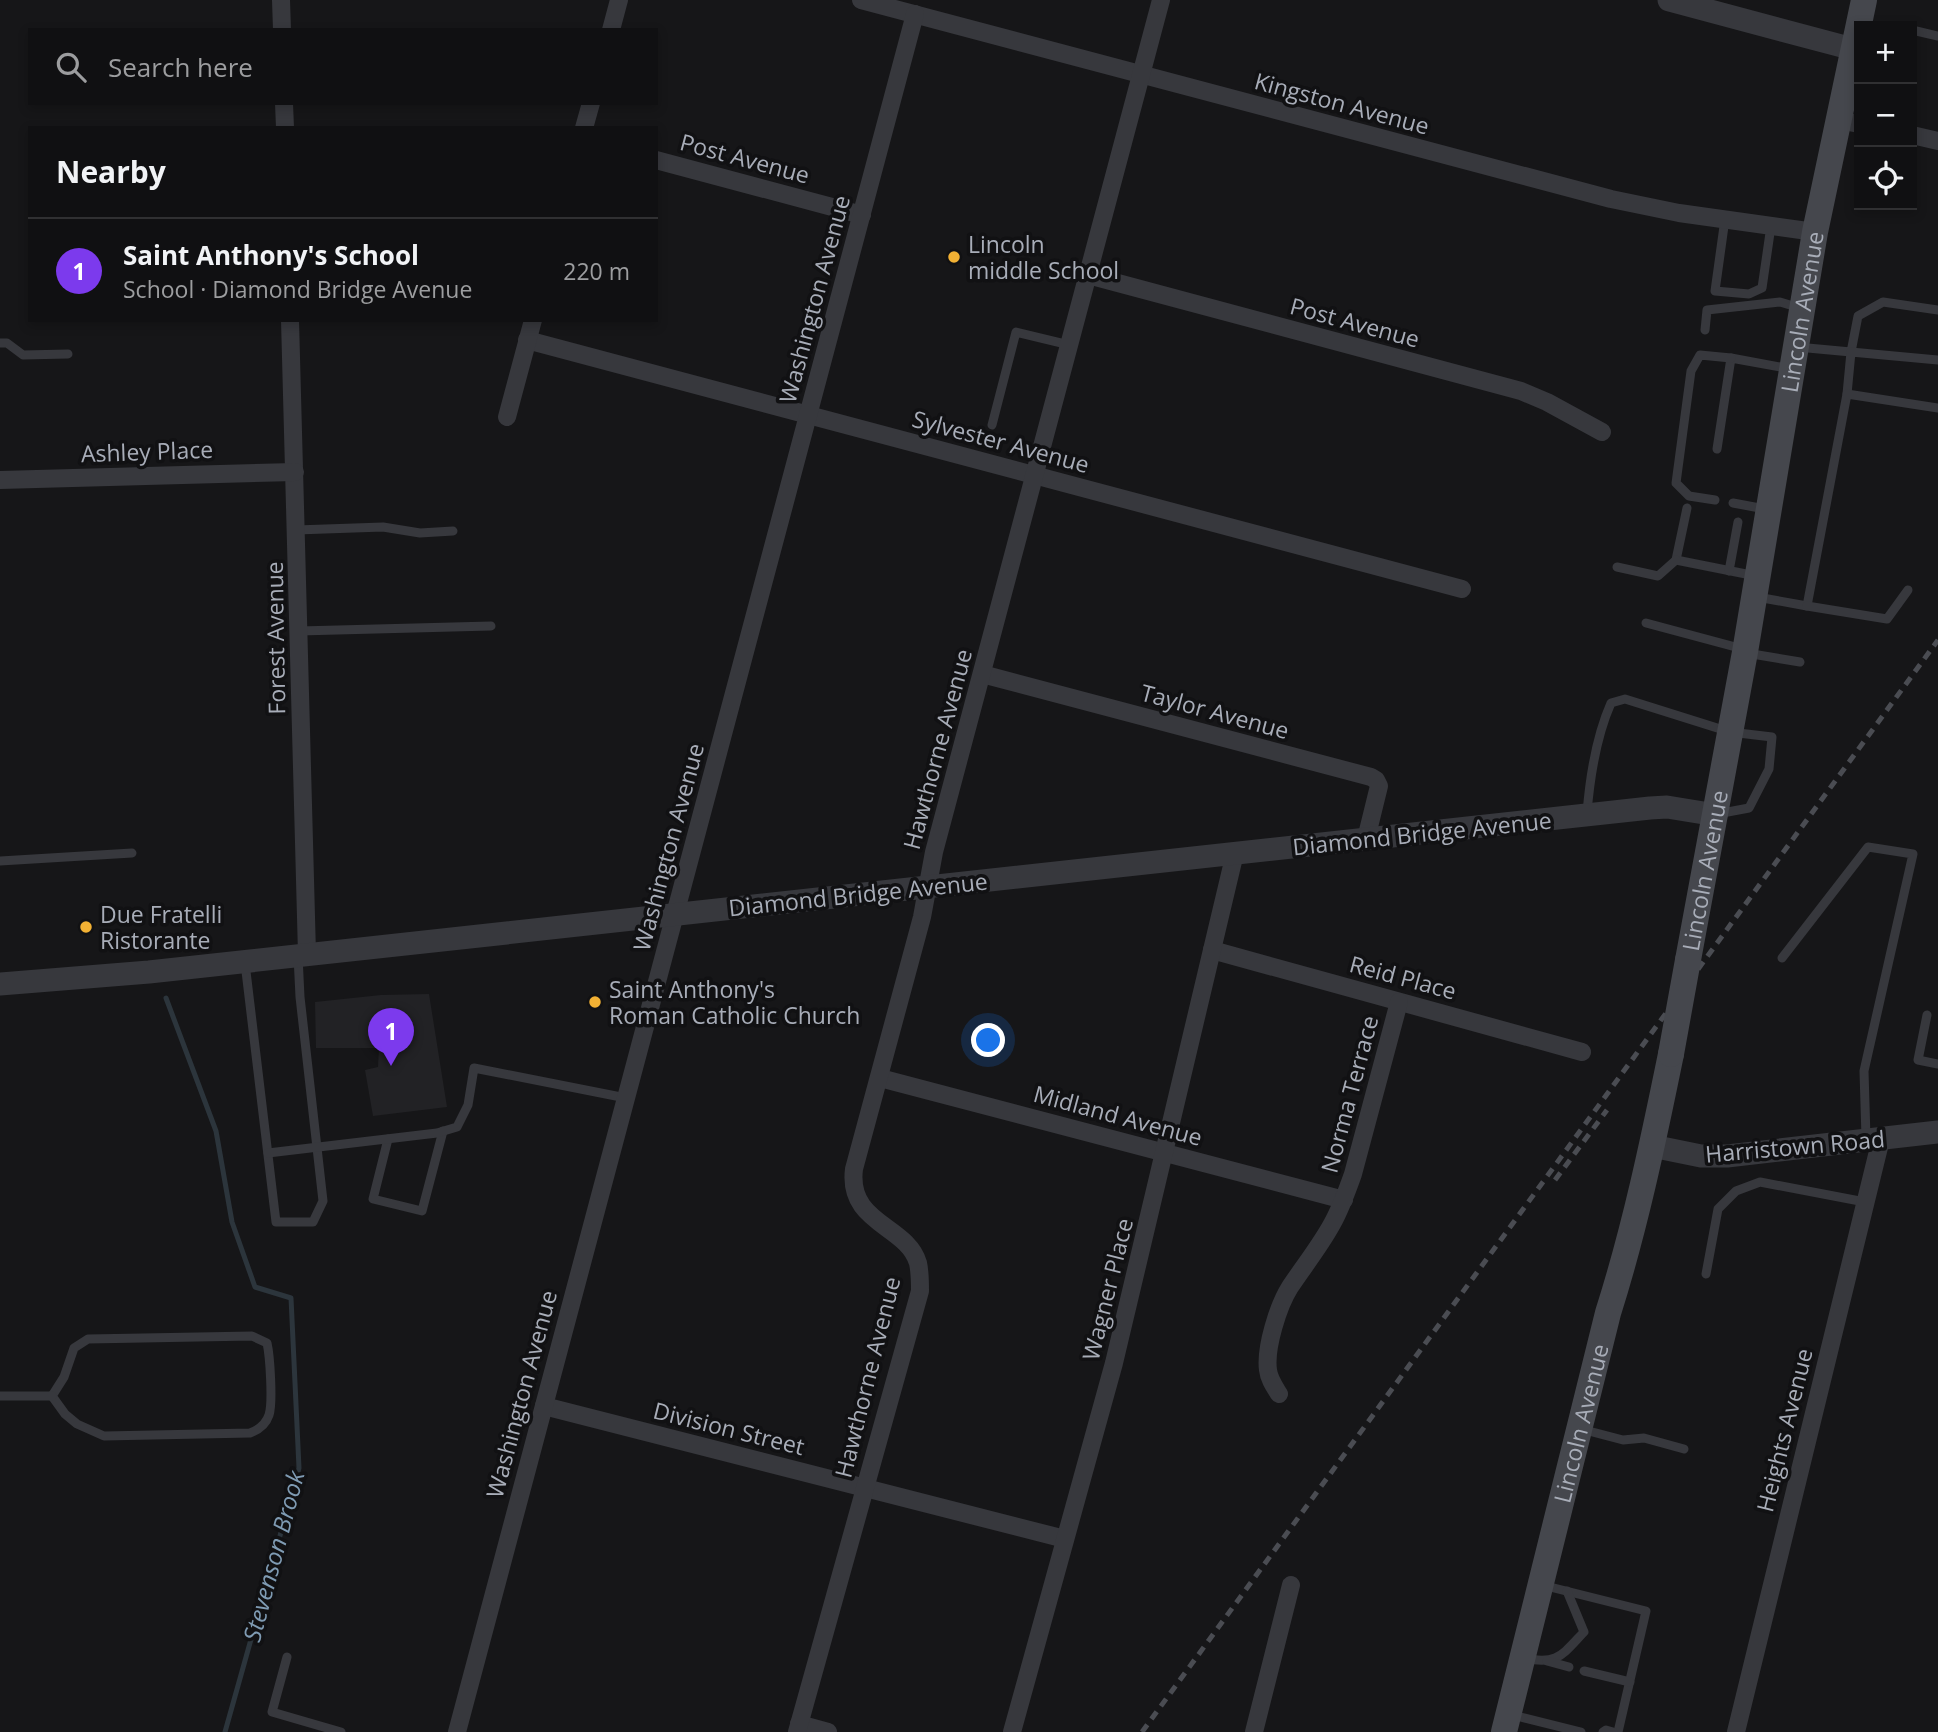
<!DOCTYPE html>
<html lang="en">
<head>
<meta charset="utf-8">
<style>
	body { margin:0; font-family:"Open Sans",sans-serif; background:#19191b; color:#f1f3f6 }
	.controls { position:absolute; right:21px; top:21px; display:grid; overflow:hidden; border-radius:0px; box-shadow:0 4px 10px #0003 }
	.controls button { width:63px; height:63px; display:grid; place-items:center; padding:0; border:0; border-bottom:2px solid #303032; background:#101012; color:#f1f3f6; font:35px sans-serif }
	.you { position:absolute; left:989px; top:1041px; width:24px; height:24px; margin:-18px; border:5px solid #fff; border-radius:50%; background:#1a73e8; box-shadow:0 0 0 10px #1a73e833 }
	.badge { display:grid; place-items:center; width:46px; height:46px; border-radius:50%; background:#7c3aed; color:#fff; font-size:23px; font-weight:700 }
	.pin { position:absolute; translate:-50% -58px; filter:drop-shadow(0 2px 4px #0008) }
	.pin::after { content:''; position:absolute; top:37px; width:24px; height:21px; background:inherit; clip-path:polygon(0 0,100% 0,50% 100%) }
	.list { margin:0; padding:0; list-style:none }
	h2 { display:flex; justify-content:space-between; align-items:center; height:91px; margin:0; padding:0 28px; font-size:30px }
	h2 small { font-size:23px; font-weight:400; color:#9c9d9f }
	.list li { display:grid; grid-template-columns:46px 1fr auto; gap:21px; align-items:center; box-sizing:border-box; height:105px; padding:0 28px; border-top:2px solid #303032 }
	.list b { display:block; font-size:26px; white-space:nowrap }
	.list p { margin:0; font-size:23px; white-space:nowrap; color:#9c9d9f }
	.list em { font-size:23px; font-style:normal; color:#9c9d9f }
	.icon { flex:none; width:38px; height:38px; fill:none; stroke:currentColor; stroke-width:2; stroke-linecap:round; stroke-linejoin:round }
	.map { position:relative; flex:none; width:1938px; height:1732px; overflow:hidden }
	.search { position:absolute; background:#101012; box-shadow:0 4px 10px #0003; left:28px; top:28px; width:630px; height:77px; display:flex; align-items:center; gap:18px; box-sizing:border-box; padding:0 24px; border-radius:0px; color:#9c9d9f; font-size:26px }
	.panel { position:absolute; background:#101012; box-shadow:0 4px 10px #0003; left:28px; top:126px; width:630px; height:196px; border-radius:0px }
	.map>svg:first-child { display:block }
</style>
</head>
<body>
<div class="map">
<svg width="1938" height="1732" viewBox="0 0 1938 1732">
	<rect width="100%" height="100%" fill="#161618"/>
	<polygon fill="#222225" points="429,994 447,1107 373,1116 365,1070 378,1067 379,1048 316,1048 315,1002 381,995"/>
	<g fill="none" stroke-linecap="round" stroke-linejoin="round">
		<polyline stroke="#2c353c" stroke-width="5" points="166,998 216,1131 232,1222 255,1287 291,1298 299,1468 225,1732"/>
		<g stroke="#37383d" stroke-width="9">
			<polyline points="1912,30 1938,36"/>
			<polyline points="1725,219 1715,291 1749,294 1762,288 1771,226"/>
			<polyline points="1705,330 1707,310 1780,302 1800,308"/>
			<polyline points="0,343 7,343 23,355 68,354"/>
			<polyline points="1797,347 1851,352 1858,316 1883,302 1938,310"/>
			<polyline points="1847,394 1851,352 1938,360"/>
			<polyline points="992,425 1016,332 1070,345"/>
			<polyline points="1717,449 1731,358 1791,369"/>
			<polyline points="1715,500 1689,496 1676,483 1691,371 1700,355 1731,358"/>
			<polyline points="1733,503 1765,509"/>
			<polyline points="1687,508 1676,560 1756,576"/>
			<polyline points="296,530 383,527 420,533 453,531"/>
			<polyline points="1617,567 1658,576 1676,560"/>
			<polyline points="1729,571 1738,522"/>
			<polyline points="1757,597 1807,606 1847,394 1938,408"/>
			<polyline points="1807,606 1887,619 1908,590"/>
			<polyline points="1646,623 1743,649"/>
			<polyline points="299,631 491,626"/>
			<polyline points="1746,653 1800,662"/>
			<path d="M1587,813C1590,776 1596,737 1611,703L1625,699L1730,732L1772,737L1769,769L1749,808L1717,814"/>
			<polyline points="0,861 132,853"/>
			<polyline points="1782,958 1868,847 1913,854 1864,1071 1866,1138"/>
			<polyline points="245,963 276,1222 313,1222 323,1201 300,997 298,956"/>
			<polyline points="1927,1015 1918,1060 1938,1064"/>
			<polyline points="388,1139 373,1199 422,1211 443,1131"/>
			<polyline points="268,1153 437,1133 457,1127 468,1105 474,1068 626,1098"/>
			<polyline points="1706,1274 1718,1209 1736,1191 1760,1182 1865,1202"/>
			<path d="M252,1336L267,1343C270,1356 273,1403 269,1415C266,1424 258,1430 250,1433L104,1436L77,1424L65,1414L52,1396L64,1377L74,1348L88,1339Z"/>
			<polyline points="0,1396 52,1396"/>
			<polyline points="1581,1429 1623,1440 1644,1438 1684,1449"/>
			<polyline points="1542,1585 1646,1611 1618,1732"/>
			<polyline points="287,1657 272,1712 341,1732"/>
			<path d="M1523,1658C1558,1665 1561,1656 1584,1632L1567,1591"/>
			<polyline points="1547,1661 1569,1667"/>
			<polyline points="1584,1671 1630,1682"/>
			<polyline points="1512,1715 1581,1732"/>
			<polyline points="1603,1732 1606,1730 1613,1732"/>
		</g>
		<g stroke="#37383d" stroke-width="18">
			<polyline points="281,0 282,30"/>
			<polyline points="861,0 1611,199 1679,213 1815,232"/>
			<polyline points="611,30 619,0"/>
			<polyline points="284,103 285,128"/>
			<polyline points="1839,120 1859,124"/>
			<polyline points="584,128 591,103"/>
			<polyline points="1912,135 1938,141"/>
			<polyline points="656,160 862,215"/>
			<polyline points="1088,275 1521,391 1547,402 1602,432"/>
			<polyline points="290,320 307,954"/>
			<polyline points="527,340 1462,589"/>
			<polyline points="507,417 533,320"/>
			<polyline points="0,480 295,472"/>
			<polyline points="982,674 1371,777 1376,780 1379,786 1366,839"/>
			<polyline points="1212,950 1582,1052"/>
			<polyline points="880,1078 1344,1200"/>
			<path d="M1279,1394C1274,1386 1269,1379 1268,1370C1265,1348 1278,1306 1290,1287C1304,1266 1320,1246 1332,1224C1341,1208 1347,1191 1353,1174L1399,1002"/>
			<polyline points="544,1406 1065,1539"/>
			<polyline points="799,1724 828,1732"/>
			<polyline points="457,1732 915,14"/>
			<path d="M797,1732L920,1291C920,1282 920,1272 918,1263C907,1225 847,1224 854,1169L922,917L934,852L1161,0"/>
			<polyline points="1012,1732 1114,1363 1235,853"/>
			<polyline points="1254,1732 1291,1585"/>
			<polyline points="1736,1732 1881,1139"/>
		</g>
		<g stroke="#37383d" stroke-width="23">
			<polyline points="1669,0 1853,49"/>
			<polyline points="0,984 149,972 1650,808 1667,807 1716,815"/>
			<polyline points="1652,1146 1701,1156 1727,1156 1938,1132"/>
		</g>
		<g stroke="#45474d" stroke-width="26">
			<path id="s1" d="M1688,960L1745,652L1815,232L1864,0"/>
			<path id="s2" d="M1504,1732L1608,1313C1635,1228 1653,1142 1671,1054"/>
		</g>
		<g stroke="#4a4c52" stroke-width="5" stroke-dasharray="9 7" stroke-linecap="butt">
			<polyline points="1555,1180 1607,1110"/>
			<polyline points="1142,1732 1938,640"/>
		</g>
		<polyline stroke="#45474d" stroke-width="26" points="1671,1054 1688,960"/>
	</g>
	<g fill="#f2b134" stroke="#111113" stroke-width="2.5">
		<circle cx="954" cy="257" r="7"/>
		<circle cx="86" cy="927" r="7"/>
		<circle cx="595" cy="1002" r="7"/>
	</g>
	<g text-anchor="middle" dominant-baseline="central" stroke-width="7" stroke-linejoin="round" paint-order="stroke">
		<g font-size="23" fill="#a8adb8" stroke="#111113">
			<text transform="translate(1342 103) rotate(15)">Kingston Avenue</text>
			<text transform="translate(745 158) rotate(15)">Post Avenue</text>
			<text transform="translate(814 299) rotate(-75)">Washington Avenue</text>
			<text stroke="none"><textPath href="#s1" startOffset="658">Lincoln Avenue</textPath></text>
			<text transform="translate(1355 322) rotate(15)">Post Avenue</text>
			<text transform="translate(1001 441) rotate(15)">Sylvester Avenue</text>
			<text transform="translate(147 451) rotate(-2)">Ashley Place</text>
			<text transform="translate(275 638) rotate(-91)">Forest Avenue</text>
			<text transform="translate(1215 711) rotate(15)">Taylor Avenue</text>
			<text transform="translate(937 749) rotate(-75)">Hawthorne Avenue</text>
			<text transform="translate(1422 833) rotate(-6)">Diamond Bridge Avenue</text>
			<text transform="translate(668 847) rotate(-75)">Washington Avenue</text>
			<text stroke="none"><textPath href="#s1" startOffset="91">Lincoln Avenue</textPath></text>
			<text transform="translate(858 894) rotate(-6)">Diamond Bridge Avenue</text>
			<text transform="translate(1403 977) rotate(15)">Reid Place</text>
			<text transform="translate(1349 1094) rotate(-75)">Norma Terrace</text>
			<text transform="translate(1118 1115) rotate(15)">Midland Avenue</text>
			<text transform="translate(1795 1146) rotate(-5)">Harristown Road</text>
			<text transform="translate(1107 1289) rotate(-76)">Wagner Place</text>
			<text transform="translate(867 1377) rotate(-76)">Hawthorne Avenue</text>
			<text transform="translate(521 1394) rotate(-75)">Washington Avenue</text>
			<text stroke="none"><textPath href="#s2" startOffset="318">Lincoln Avenue</textPath></text>
			<text transform="translate(729 1428) rotate(14)">Division Street</text>
			<text transform="translate(1784 1430) rotate(-76)">Heights Avenue</text>
		</g>
		<g font-size="23" fill="#a8adb8" stroke="#111113" text-anchor="start">
			<text x="968" y="244">Lincoln<tspan x="968" dy="26">middle School</tspan></text>
			<text x="100" y="914">Due Fratelli<tspan x="100" dy="26">Ristorante</tspan></text>
			<text x="609" y="989">Saint Anthony's<tspan x="609" dy="26">Roman Catholic Church</tspan></text>
		</g>
		<g font-size="24" font-style="italic" fill="#7f9bb3" stroke="#111113">
			<text transform="translate(273 1556) rotate(-75)">Stevenson Brook</text>
		</g>
	</g>
</svg>
<div class="controls">
<button>+</button>
<button>−</button>
<button><svg class="icon" aria-label="locate" viewBox="0 0 24 24"><circle cx="12" cy="12" r="6"/><path d="M12 2v4M12 18v4M2 12h4M18 12h4"/></svg></button>
</div>
<div class="you"></div>
<div class="pin badge" style="left:391px;top:1066px">1</div>
<div class="search"><svg class="icon" aria-label="search" viewBox="0 0 24 24"><circle cx="10" cy="10" r="6"/><path d="M15 15l6 6"/></svg>Search here</div>
<section class="panel">
<h2>Nearby<small></small></h2>
<ul class="list">
<li><span class="badge">1</span><div><b>Saint Anthony's School</b><p>School · Diamond Bridge Avenue</p></div><em>220 m</em></li>
</ul>
</section>
</div>
</body>
</html>
